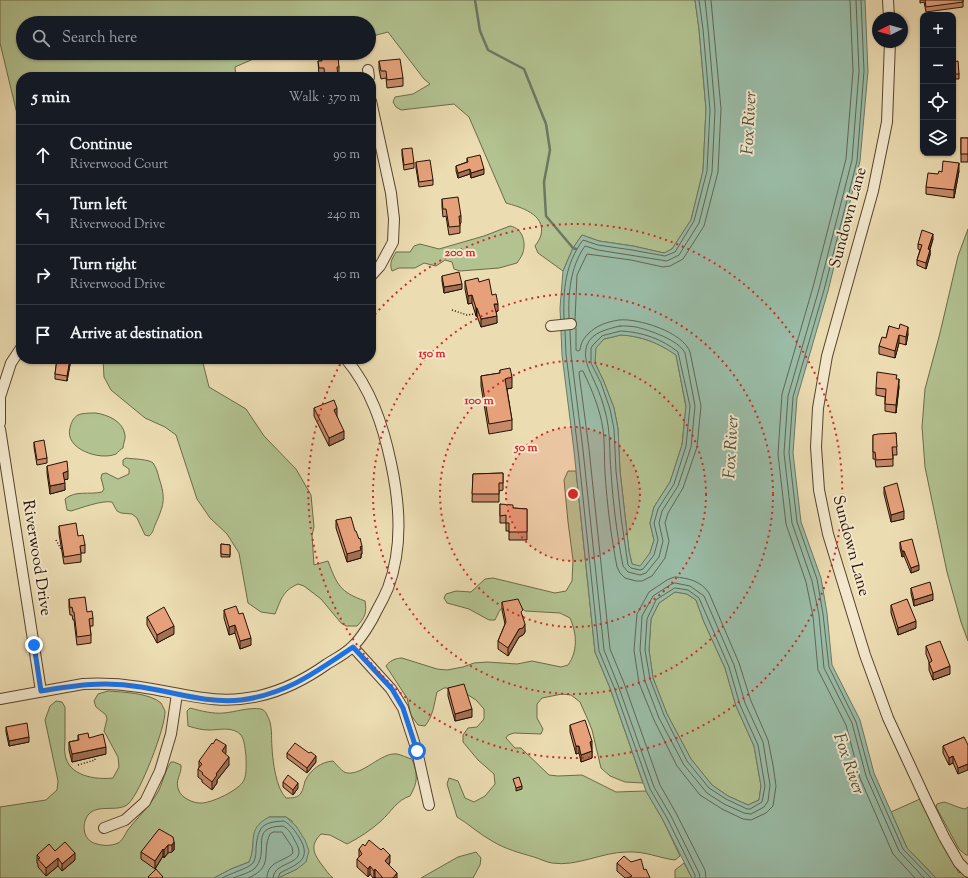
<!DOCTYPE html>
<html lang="en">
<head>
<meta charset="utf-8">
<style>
	body { margin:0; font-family:"Sorts Mill Goudy",serif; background:#20242c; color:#f1f3f6 }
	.controls { position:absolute; right:12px; top:12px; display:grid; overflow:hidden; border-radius:8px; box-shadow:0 1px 3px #0004 }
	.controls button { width:36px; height:36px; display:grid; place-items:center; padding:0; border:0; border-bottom:1px solid #363941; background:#171b24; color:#f1f3f6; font:20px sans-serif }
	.compass { position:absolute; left:872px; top:12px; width:36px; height:36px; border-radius:50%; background:#171b24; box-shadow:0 1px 3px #0004; rotate:264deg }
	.stop { position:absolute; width:12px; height:12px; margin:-9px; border:3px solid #1a73e8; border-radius:50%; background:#fff }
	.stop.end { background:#1a73e8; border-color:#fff; box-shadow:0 1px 4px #0008 }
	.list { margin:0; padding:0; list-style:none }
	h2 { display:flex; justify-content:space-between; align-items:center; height:52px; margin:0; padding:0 16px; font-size:17px }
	h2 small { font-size:13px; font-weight:400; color:#9ea1a6 }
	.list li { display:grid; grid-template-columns:26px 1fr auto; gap:12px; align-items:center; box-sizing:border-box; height:60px; padding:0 16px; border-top:1px solid #363941 }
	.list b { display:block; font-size:15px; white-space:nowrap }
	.list p { margin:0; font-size:13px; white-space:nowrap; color:#9ea1a6 }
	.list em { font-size:13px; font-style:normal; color:#9ea1a6 }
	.icon { flex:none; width:22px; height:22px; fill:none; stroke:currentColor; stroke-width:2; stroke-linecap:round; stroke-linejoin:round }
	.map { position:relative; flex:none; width:968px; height:878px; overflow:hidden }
	.search { position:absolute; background:#171b24; box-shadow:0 1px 3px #0004; left:16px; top:16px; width:360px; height:44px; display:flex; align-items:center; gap:10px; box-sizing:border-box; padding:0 14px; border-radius:22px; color:#9ea1a6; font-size:15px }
	.panel { position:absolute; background:#171b24; box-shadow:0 1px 3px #0004; left:16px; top:72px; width:360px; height:292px; border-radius:16px }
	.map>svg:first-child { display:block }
</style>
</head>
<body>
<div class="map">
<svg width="968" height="878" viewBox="0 0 968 878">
	<rect width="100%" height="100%" fill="#ecdcb2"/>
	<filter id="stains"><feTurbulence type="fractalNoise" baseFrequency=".005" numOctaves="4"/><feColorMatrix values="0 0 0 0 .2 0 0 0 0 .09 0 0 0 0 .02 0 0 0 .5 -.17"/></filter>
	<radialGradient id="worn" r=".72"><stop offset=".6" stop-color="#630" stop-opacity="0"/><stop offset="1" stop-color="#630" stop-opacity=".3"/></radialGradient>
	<g fill="#b2c290" stroke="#6c6a48">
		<path d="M0,0H695L699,29L706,109L703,171L691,220L672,249L664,253L633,246L599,241L582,235L573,248L563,271L538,253L535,246C537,243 540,239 541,235C546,214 520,207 506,203L469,117L454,104L401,110L396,107L393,102L395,97L413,94L430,84L424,79L388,32L369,37V23H23V53H296L258,57L235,67L236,77H21V150L18,118L0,43Z"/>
		<path d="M510,226C523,228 527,244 522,255C521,257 519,260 517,263L499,268L460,271L454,269L452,262L445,260L436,266L424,263L415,268H399L392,271C389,263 392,259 396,252H410L414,246L420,244L439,249L484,236Z"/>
		<polygon points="968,229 968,641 961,622 947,572 935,515 925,467 922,427 925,389 940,333 958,256"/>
		<path d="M621,335C641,336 659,343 676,355L686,407L682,445L670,482L654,507L650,523L654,540L650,553L640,567L632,564L629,551L620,471L618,429L614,408L604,382L595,363V348L604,339Z"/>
		<path d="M103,359H202L209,387L246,409L264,436L296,469L311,495L314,527L312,535L314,565L328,561C337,585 340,592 365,601C367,612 365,618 357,626H346L341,623L321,599L304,586L298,584C282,591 281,600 275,614L261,612L248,603L239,553L227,534L210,518L197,499L176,435L165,427L145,418L111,390L104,377Z"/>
		<path d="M96,413C108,415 123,421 125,435C126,438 123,444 123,448C121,449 118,452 116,454C100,461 64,449 70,428C71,423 73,418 78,415C82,413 91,413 96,413Z"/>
		<path d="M126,458C132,459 149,459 153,463C156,467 158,473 159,478C166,499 164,505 155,525C153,530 153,533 149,536L145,535L137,518L132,514L121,513L117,511L112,502C102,500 81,508 71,511L67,510L65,499C75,490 90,495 102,492L104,489L101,478L102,474L106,473L118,479L129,474V469L123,465V460Z"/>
		<path d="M568,471H576L595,652L610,688L643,783L625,782L610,776L601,768L592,730L588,720L580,702L571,695L562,694L542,698L537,704V718L543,729L541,734L514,733L508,735L506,738L515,748H521L549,775L558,776L582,775L616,792L646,791L663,820L680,856L675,860C658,858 646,851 627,852C602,852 577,867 552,863C546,862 540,859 534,857C520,853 505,849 492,841C479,834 469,824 457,817L447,784L449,778L458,781L465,798L474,802L485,796L495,784L494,774L478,760L463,742V735L468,728L477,727L484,719V709L476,700L457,688H444L437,692C434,705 433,716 425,726L418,725L411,715L407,698L386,666C389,661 396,658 402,658L437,669L447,670L463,667L474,663L487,662L517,664L532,661L561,667L568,665C578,651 577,634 570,618L560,613L525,611L519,605C502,605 502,605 495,620H489L469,609L447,603L444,598L446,594L456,591L471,592L485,579L493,578L555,593L566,591L572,581L573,560L568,522L564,480Z"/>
		<polygon points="675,592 687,594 696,600 704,622 725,668 736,706 754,746 761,786 759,800 748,805 728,796 712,785 691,759 667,714 653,678 649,650 651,619 659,603"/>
		<path d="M108,691C122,692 150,693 161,703C162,705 164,709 165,711C166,726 140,794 128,804C118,813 98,803 88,815C81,825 83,841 97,844C104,846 111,846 118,843C122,841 125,835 127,831C137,818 151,805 159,790C163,781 165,771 171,762H174L181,765C182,775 174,780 179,791C182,798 193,803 200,803C210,804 240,790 244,780C247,774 246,763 246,756C245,750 245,741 241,735C233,726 219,730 209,730C201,730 195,728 188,726L187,711L190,708C201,711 213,714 224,713C235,712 249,707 261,709C264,710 266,712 267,715C273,725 271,737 272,748C273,763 276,788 286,798C292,798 298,798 301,793C303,790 304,785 305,781C311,769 321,762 333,761C337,765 342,772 347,773C364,775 381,752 397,754C402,755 407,758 412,759C418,775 418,782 410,796C397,800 391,812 381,821C371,830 359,838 347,844L330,835L321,834C309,846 314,854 322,865C326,870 328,874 333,878H278L297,869L292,821L286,817H269L253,842L252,855L249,862L231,869L214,878H0V807L46,800L57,790L58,781L45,720L50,706L56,701L62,702L65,707C65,718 65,728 65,739C65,743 64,749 65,754C68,776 95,780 113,778L119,767L118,757L104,731L107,719L106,715L96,707L94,701L98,694Z"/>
		<polygon points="920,799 933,827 959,873 968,867 968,878 936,878 907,848 891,812"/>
		<path d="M944,802C952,804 958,808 965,809L968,807V855H966L959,849L936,807L937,804Z"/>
		<polygon points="476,852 481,858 480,865 473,878 421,878 458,857"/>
		<polygon points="684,863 692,878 675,878 675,870"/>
	</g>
	<g fill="#9abca7" stroke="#6b7864" fill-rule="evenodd">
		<path d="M695,0H865L868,71L860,161L828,291L797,398L793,453L801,522L821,578L827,613L832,665L860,720L874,773L907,848L936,878H692L663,820L646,791L610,688L595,652L574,451L562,355L560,308L563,271L573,248L582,235L599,241L633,246L664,253L672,249L691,220L703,171L706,109L699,29ZM621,335C641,336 659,343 676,355L686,406L682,445L670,482L654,507L650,523L654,540L650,553L640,566L632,564L629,551L620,471L618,429L614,408L604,382L595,363L596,348L604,339ZM675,592L687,594L696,600L704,622L725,668L736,706L754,746L761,786L759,800L748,805L728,796L712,785L691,759L667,714L653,678L649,650L651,619L659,603Z"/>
		<path d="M269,817H286L296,826L305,840L309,851L306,862L297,869L278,878H214L231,869L249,862C258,842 245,830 269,817Z"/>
	</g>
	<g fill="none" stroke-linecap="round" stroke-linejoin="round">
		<g stroke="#606654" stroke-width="1">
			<polyline points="850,0 853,71 846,159 813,287 782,394 778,454 786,524 806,582 813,616 818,670 846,725 860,778 893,854 915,878"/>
			<polyline points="856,0 859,71 852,160 819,289 788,396 784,453 792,523 812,581 819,615 824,668 852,723 866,776 899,851 924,878"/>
			<polyline points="861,0 864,71 857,161 824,290 793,397 789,453 797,522 817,579 823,614 829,667 856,722 870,774 903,849 931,878"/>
			<path d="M569,318C568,294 570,267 585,246L598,250L667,261L679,255L699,223L712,172L715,110L708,28L705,0"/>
			<path d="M564,319C563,290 565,264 583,240L598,245L632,250L665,256L675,252L694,221L707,171L710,110L703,29L699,0"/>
			<polyline points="575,320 577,275 587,254 631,260 663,267 670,266 683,259 704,226 718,172 721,109 711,0"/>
			<path d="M620,326C625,326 631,326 636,327C649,330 679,340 685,353L695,406L691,447L678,486L662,511L659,523L663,541L659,557L646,573L640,575L628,572L623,566C617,535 613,503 611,472C609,452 611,432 605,411C603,403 600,394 596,385C591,373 582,360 587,345C592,332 608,329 620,326Z"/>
			<path d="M576,328V350L578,351L580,350C581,343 583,339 588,334C597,325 607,322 619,320C638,318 683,332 690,352L701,406L697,447L683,488L668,513L665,523L669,541L665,558L652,576L642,581H636L625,578L620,573L617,567C611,536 607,504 605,473C604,458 605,443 603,429C600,409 592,390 583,371H580L579,373L589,449L610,649L624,683L660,785L676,813L705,870L706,878"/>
			<polyline points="570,330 571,354 583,450 604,650 618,685 654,787 671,816 699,873 700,878"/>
			<polyline points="565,331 566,354 578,450 599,651 614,687 650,789 667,818 695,875 695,878"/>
			<path d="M621,331C642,332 662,339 678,352L690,406L686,446L674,484L658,509L654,523L658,540L654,555L643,569L640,570L631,568L628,565L621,517L616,471L614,429L610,409L601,383L591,363V348L593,345L602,336Z"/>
			<path d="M675,577C688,578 701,581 709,593L739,663L751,701L768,740L773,765L776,786L773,806L766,813L751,820L743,819L722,809L700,795L677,766L654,720L639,683L634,650L637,614L649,592L667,580Z"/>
			<polygon points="675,583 690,586 704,596 734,665 745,703 763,742 770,785 768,801 764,807 751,814 744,813 724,804 707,793 684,765 659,718 645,681 640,650 642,616 653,596 670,585"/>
			<polygon points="675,588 688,590 699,598 729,667 740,705 758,745 765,786 762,802 750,809 747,809 726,799 709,788 687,761 664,715 650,679 645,650 647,619 656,600"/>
			<path d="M222,878C229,874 249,868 253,863C256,858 256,853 256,848C258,826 263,822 284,821C291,825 295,831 299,837C313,860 297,864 280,873L278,878"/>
			<path d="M233,878C240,875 251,873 256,867C270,849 248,827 283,826C289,829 292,835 295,841C311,867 274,859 273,878"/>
			<path d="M248,878C275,867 261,852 270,834L273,832H282L292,847L293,853C284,862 267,861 267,878"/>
		</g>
		<polyline stroke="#6b7864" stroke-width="2.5" points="475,0 480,31 488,50 524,69 546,124 550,150 544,182 546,216 573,248 576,249"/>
		<defs>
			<g id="minor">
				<polyline points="888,0 889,18"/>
				<polyline points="890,42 887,122 873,191 827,356 818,408 816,447 819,490 828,534 865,655 888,718 926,800 944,837 959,863 968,872"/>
				<polyline points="368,70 369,77"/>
				<polyline points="371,101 391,193 394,219 393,242 380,266 371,276"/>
				<polyline points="551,326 571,324"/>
				<polyline points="0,423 0,397 11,363 21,348"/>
				<polyline points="0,429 41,691"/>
				<polyline points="353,647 391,689 403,708 417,751 429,805"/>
				<path d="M0,699L83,684C102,683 121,684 140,687C182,693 217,706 259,696C285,690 306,679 327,664C335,659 345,654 352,647C361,639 372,621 377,610C381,603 385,595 388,588C403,547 400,505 391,463C383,425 371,389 346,359"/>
				<polyline points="104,828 125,820 145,802 160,771 171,734 177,694"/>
			</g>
		</defs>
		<use href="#minor" stroke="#57442c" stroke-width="12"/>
		<g stroke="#251100" stroke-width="1.5" stroke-dasharray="1 2" stroke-linecap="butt">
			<polyline points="452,310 467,315 475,314"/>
			<polyline points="56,540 61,549 62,549"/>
			<polyline points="78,765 95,760 95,757"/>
		</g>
		<use href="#minor" stroke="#f3e8cd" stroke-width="10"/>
	</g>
	<g fill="#c68a6a" stroke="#251100">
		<polygon points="920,0 963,0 963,7 926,12 924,2 920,3"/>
		<polygon points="321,53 335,53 335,57 339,67 339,75 337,75 338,77 324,77 324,76 319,76 318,61 322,61"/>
		<polygon points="379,61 403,78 403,86 387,88 386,78 381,79 379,69"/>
		<polygon points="953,62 959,74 959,79 953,79"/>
		<rect x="961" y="138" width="7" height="24"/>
		<polygon points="402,149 414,163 414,168 404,170 402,155"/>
		<polygon points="467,158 484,174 471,178 470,174 458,178 456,171 456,166 467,162"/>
		<polygon points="416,162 433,180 433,185 419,187 416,168"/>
		<polygon points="959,171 954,198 926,194 926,187 938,174"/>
		<polygon points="442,199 461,216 461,223 460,224 460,233 449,235 446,216 443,217 442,207"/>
		<polygon points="933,239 930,250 930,255 926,269 917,265 917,260 920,250 918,249 918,244"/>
		<polygon points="442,276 462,289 444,293 442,281"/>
		<polygon points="465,281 479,282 492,295 498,311 496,312 497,323 481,327 477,316 476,316 472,303 468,304 465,289"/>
		<polygon points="889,326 908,334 906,345 899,343 895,358 879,354 879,346 886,338"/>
		<polygon points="57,359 71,359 67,381 55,379 55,374"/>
		<polygon points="500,370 512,388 507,389 512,420 512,430 489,434 481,386 481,376 500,373"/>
		<polygon points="897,379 899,387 896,413 885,411 885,397 876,395 876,388"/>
		<polygon points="314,408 337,416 344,439 329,446 314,416"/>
		<polygon points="896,433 897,455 893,455 893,466 876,467 875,459 873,459 873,435"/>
		<polygon points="34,442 47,458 47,463 37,465 34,447"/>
		<polygon points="47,466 68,479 64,480 65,490 50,494 47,473"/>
		<polygon points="503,473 503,490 499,491 499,502 472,502 473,474"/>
		<polygon points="884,487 904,519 891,522 884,494"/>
		<polygon points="500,504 513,508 527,509 527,540 509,540 509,531 506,531 506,523 500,523"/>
		<polygon points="336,520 355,531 362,554 361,554 361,558 347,562 336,528"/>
		<polygon points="59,526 78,536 85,545 85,553 81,553 81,562 64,564 59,534"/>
		<polygon points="900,542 919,570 911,573 904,556 902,557 900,548"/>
		<polygon points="221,544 230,545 230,557 221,557"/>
		<polygon points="911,588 933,600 914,606 911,593"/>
		<polygon points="69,599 87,612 93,618 93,626 90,626 91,635 91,643 77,645 74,620 73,620 72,615 70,615 69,607"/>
		<polygon points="502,602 523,616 525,632 523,635 519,637 508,656 498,649 498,641 505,624 502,610"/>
		<polygon points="891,605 916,628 898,635 891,613"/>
		<polygon points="224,610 239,614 251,645 240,649 235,633 229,635 224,618"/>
		<polygon points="147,617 174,634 157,643 147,625"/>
		<polygon points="926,646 950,674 933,680 929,670 929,662 926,654"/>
		<polygon points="448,688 472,717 455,721 448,696"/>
		<polygon points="570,725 592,749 592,758 581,762 579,753 576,754 570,732"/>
		<polygon points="6,727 29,742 9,746 6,732"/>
		<polygon points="78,735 89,738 106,754 72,762 69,750 69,742 78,740"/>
		<polygon points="964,737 958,774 953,763 949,765 943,753 943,746"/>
		<polygon points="226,753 225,754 229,765 217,780 217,783 212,790 202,782 202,780 198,777 198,769 199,768 199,761"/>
		<polygon points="287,753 316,762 307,773 287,758"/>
		<polygon points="283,782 298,788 293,795 283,787"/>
		<polygon points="174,842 174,850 172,852 168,853 164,858 163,856 155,869 141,859 141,852"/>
		<polygon points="365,846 390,862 389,865 397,878 376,878 375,877 375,878 373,878 370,874 368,877 357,867 357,859 359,857 359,849"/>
		<polygon points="55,851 75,860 62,871 58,866 46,876 38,867 38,864 37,863 37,855"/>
		<polygon points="631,862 644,870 650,878 625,878 617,871 617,863"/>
	</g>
	<g fill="#a17156" stroke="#251100">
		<polygon points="959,163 959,171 954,198 954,190"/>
		<polygon points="470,169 470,174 458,178 458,173"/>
		<polygon points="484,169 484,174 471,178 471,173"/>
		<polygon points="933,234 933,239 928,254 928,249"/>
		<polygon points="930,250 930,255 926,269 926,263"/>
		<polygon points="462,284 462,289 444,293 444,287"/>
		<polygon points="472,295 472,303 468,304 468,296"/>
		<polygon points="494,304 498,304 498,311 494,312"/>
		<rect x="476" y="308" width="1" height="8"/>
		<polygon points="497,316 497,323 481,327 481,319"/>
		<polygon points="908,327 908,334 906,345 906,337"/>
		<polygon points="899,335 899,343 895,358 895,351"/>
		<polygon points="70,359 71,359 67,381 67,376"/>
		<polygon points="512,377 512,388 505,389 505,379"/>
		<polygon points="899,379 899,387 896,413 896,405"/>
		<polygon points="337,408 337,416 334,418 334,410"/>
		<polygon points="344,431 344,439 329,446 329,438"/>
		<polygon points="68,471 68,479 63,480 63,473"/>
		<polygon points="65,483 65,490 50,494 50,486"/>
		<polygon points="904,511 904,519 891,522 891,515"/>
		<polygon points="362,546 362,554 361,554 361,558 347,562 347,554"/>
		<polygon points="902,551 904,551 904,556 902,557"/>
		<polygon points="919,565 919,570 911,573 911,568"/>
		<polygon points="933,594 933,600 914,606 914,600"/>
		<polygon points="916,621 916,628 898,635 898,628"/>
		<polygon points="525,624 525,632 523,635 519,637 508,656 508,648 519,629"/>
		<polygon points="235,625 235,633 229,635 229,627"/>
		<polygon points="174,626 174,634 157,643 157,635"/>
		<polygon points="251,638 251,645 240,649 240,641"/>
		<polygon points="950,666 950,674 933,680 933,673"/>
		<polygon points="472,709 472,717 455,721 455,714"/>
		<polygon points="29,737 29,742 9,746 9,741"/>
		<polygon points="592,741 592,749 590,742"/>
		<polygon points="226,745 226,753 222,759 222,751"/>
		<polygon points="576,746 579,746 579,753 576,754"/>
		<polygon points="106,747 106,754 72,762 72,754"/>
		<polygon points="592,751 592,758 581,762 581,755"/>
		<polygon points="316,756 316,762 307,773 307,768"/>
		<polygon points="953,756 953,763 949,765 949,758"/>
		<polygon points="229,757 229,765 217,780 217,783 212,790 212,782 216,774"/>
		<polygon points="968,764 968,770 958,774 958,768"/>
		<polygon points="298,783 298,788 293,795 293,790"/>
		<polygon points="522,786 522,789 516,791 516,788"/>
		<polygon points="174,842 174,850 172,852 172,845"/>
		<polygon points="168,845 168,853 164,858 164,850"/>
		<polygon points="163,849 163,856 155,869 155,861"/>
		<polygon points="75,853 75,860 62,871 62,864"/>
		<polygon points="390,855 390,862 385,869 385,861"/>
		<polygon points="58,858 58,866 46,876 46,868"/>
		<polygon points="370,866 370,874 368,877 368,869"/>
		<polygon points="375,869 375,877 374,878 374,871"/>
		<polygon points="397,873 397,878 393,878"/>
	</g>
	<g fill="#e6a17b" stroke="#251100">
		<polygon points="925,0 963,0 963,2 926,7"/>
		<polygon points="921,48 923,48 923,69 922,69"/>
		<polygon points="321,53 335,53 335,57 338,57 339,67 337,67 338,77 325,77 324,68 319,68 318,61 322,61"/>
		<polygon points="400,59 403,78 387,80 386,71 381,71 379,61"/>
		<polygon points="958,61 959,74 953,74 953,62"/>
		<polygon points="953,96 954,96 953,107"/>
		<rect x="961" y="138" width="7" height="16"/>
		<polygon points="412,148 414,163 404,165 402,149"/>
		<polygon points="480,155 484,169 471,173 470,169 458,173 456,166 468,162 467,158"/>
		<polygon points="430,160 433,180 419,182 416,162"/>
		<polygon points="943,161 959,163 954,190 926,187 928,173 938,174 939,171 942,172"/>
		<polygon points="458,197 461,216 459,216 460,226 449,227 446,209 443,209 442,199"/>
		<polygon points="922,230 933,234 928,249 930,250 926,263 917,260 922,245 918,244"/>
		<polygon points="459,272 462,284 444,287 442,276"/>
		<polygon points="478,278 479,282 489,279 492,295 496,294 498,304 494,304 497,316 481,319 477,308 476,308 472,295 468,296 465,281"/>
		<polygon points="900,324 908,327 906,337 899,335 895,351 879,346 882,337 886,338 889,326 899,329"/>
		<polygon points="57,359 70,359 67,376 55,374"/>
		<polygon points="510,368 512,377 505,379 512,420 489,424 481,376 500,373 500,370"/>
		<polygon points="877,372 897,375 896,379 899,379 896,405 885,404 886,389 876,388"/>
		<polygon points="334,400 337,408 334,410 344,431 329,438 314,408"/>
		<polygon points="896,433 897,447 892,447 893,459 876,460 875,452 873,452 873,435 878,434"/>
		<polygon points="44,440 47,458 37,460 34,442"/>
		<polygon points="67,461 68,471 63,473 65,483 50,486 47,466"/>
		<polygon points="503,473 503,483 499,483 499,494 472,494 473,474"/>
		<polygon points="897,483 904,511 891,515 884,487"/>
		<polygon points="500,504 513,505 513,508 527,509 527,532 509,532 509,523 506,523 506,515 500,516"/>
		<polygon points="351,517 355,531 356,531 359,539 360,538 362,546 360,547 361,550 347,554 336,520"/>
		<polygon points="76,523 78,536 83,535 85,545 80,546 81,554 64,557 59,526"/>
		<polygon points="912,539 919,565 911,568 904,551 902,551 900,542"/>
		<polygon points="221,544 230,545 230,555 221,554"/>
		<polygon points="930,582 933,594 914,600 911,588"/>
		<polygon points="85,597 87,612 92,611 93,618 89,619 91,635 77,637 74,612 73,612 72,607 70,608 69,599"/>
		<polygon points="518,599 523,610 521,612 525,624 523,628 519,629 508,648 498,641 506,622 502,602"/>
		<polygon points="907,599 916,621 898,628 891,605"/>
		<polygon points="236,606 239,614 243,613 251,638 240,641 235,625 229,627 224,610"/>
		<polygon points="164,607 174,626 157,635 147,617"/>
		<polygon points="940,641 950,666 933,673 929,663 932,661 926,646"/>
		<polygon points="464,684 472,709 455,714 448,688"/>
		<polygon points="585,720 592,741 590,742 592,751 581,755 579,746 576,746 570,725"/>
		<polygon points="27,723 29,737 9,741 6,727"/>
		<polygon points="88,733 89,738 103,734 106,747 72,754 69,742 79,740 78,735"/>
		<polygon points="964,737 968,745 968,764 958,768 953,756 949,758 943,746"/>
		<polygon points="216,739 226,745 222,751 229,757 216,774 217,775 212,782 202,774 203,773 198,769 202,764 199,761 212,743 213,744"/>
		<polygon points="295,743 309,753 311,752 316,756 307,768 287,753"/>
		<polygon points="288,775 298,783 293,790 283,782"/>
		<polygon points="519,777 522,786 516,788 513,779"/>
		<polygon points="159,829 173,837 174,842 172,845 168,845 164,850 163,849 155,861 141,852"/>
		<polygon points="369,840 381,850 383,848 390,855 385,861 397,873 393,878 383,878 375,869 374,871 370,866 368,869 357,859 362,854 359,849 363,844 365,846"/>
		<polygon points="65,842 75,853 62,864 58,858 46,868 38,859 40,858 37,855 49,844 55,851"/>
		<polygon points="624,856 631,862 641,859 644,870 646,869 650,878 627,878 632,876 617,863"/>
		<polygon points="156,869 163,877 162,878 149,878 148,877"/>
	</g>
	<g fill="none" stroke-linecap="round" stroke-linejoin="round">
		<path stroke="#1a73e8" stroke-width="5" d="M34,645L41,691C77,685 105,681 141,687C174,692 208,704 241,700C287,694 316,672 353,647L392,689L403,708L417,751"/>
	</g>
	<circle cx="573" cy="494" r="67" fill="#d62828" fill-opacity=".12"/>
	<g fill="none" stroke="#d62828" stroke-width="2" stroke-dasharray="2 4">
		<circle cx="573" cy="494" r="67"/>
		<circle cx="573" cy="494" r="133"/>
		<circle cx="573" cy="494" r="200"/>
		<path d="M371 319A267 267 0 1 1 342 361"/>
	</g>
	<g text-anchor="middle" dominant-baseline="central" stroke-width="4" stroke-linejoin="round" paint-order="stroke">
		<g font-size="16" fill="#251100" stroke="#f3e8cd">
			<text transform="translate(849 218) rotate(-75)">Sundown Lane</text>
			<text transform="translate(850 546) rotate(75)">Sundown Lane</text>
			<text transform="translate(36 558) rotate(81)">Riverwood Drive</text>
		</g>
		<g font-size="17" font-style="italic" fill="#4e4d3a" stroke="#f3e8cd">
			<text transform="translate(750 123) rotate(-87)">Fox River</text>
			<text transform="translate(732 447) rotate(-87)">Fox River</text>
			<text transform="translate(848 764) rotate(71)">Fox River</text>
		</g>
	</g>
	<circle cx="573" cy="494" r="6" fill="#d62828" stroke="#f3e8cd" stroke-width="2"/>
	<g font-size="12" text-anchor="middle" font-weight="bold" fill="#d62828" stroke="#f3e8cd" stroke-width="4" stroke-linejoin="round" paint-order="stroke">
		<text x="460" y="256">200 m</text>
		<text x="432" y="357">150 m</text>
		<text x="479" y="404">100 m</text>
		<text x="526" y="451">50 m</text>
	</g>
	<rect width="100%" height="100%" filter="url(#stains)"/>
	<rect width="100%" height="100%" fill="url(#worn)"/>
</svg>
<div class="controls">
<button>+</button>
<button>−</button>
<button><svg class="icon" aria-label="locate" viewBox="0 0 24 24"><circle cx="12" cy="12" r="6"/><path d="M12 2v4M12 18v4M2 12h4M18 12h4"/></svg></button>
<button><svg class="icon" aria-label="layers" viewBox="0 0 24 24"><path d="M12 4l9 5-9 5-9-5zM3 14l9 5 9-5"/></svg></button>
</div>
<svg class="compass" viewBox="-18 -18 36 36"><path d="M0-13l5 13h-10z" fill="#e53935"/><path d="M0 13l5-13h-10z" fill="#9ea1a6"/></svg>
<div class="stop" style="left:417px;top:751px"></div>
<div class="stop end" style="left:34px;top:645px"></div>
<div class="search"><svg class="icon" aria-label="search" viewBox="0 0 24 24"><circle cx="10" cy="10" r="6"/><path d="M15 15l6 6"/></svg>Search here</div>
<section class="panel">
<h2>5 min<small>Walk · 370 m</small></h2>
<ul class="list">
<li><svg class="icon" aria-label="ahead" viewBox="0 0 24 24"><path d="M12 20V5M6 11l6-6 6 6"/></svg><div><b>Continue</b><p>Riverwood Court</p></div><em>90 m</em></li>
<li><svg class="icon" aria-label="left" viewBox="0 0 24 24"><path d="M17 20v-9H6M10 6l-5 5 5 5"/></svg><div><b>Turn left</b><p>Riverwood Drive</p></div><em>240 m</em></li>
<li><svg class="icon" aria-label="right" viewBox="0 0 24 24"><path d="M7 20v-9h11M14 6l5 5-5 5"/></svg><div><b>Turn right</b><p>Riverwood Drive</p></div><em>40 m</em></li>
<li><svg class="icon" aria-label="arrive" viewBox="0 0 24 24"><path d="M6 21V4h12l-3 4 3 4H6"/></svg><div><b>Arrive at destination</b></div></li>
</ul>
</section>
</div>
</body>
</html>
